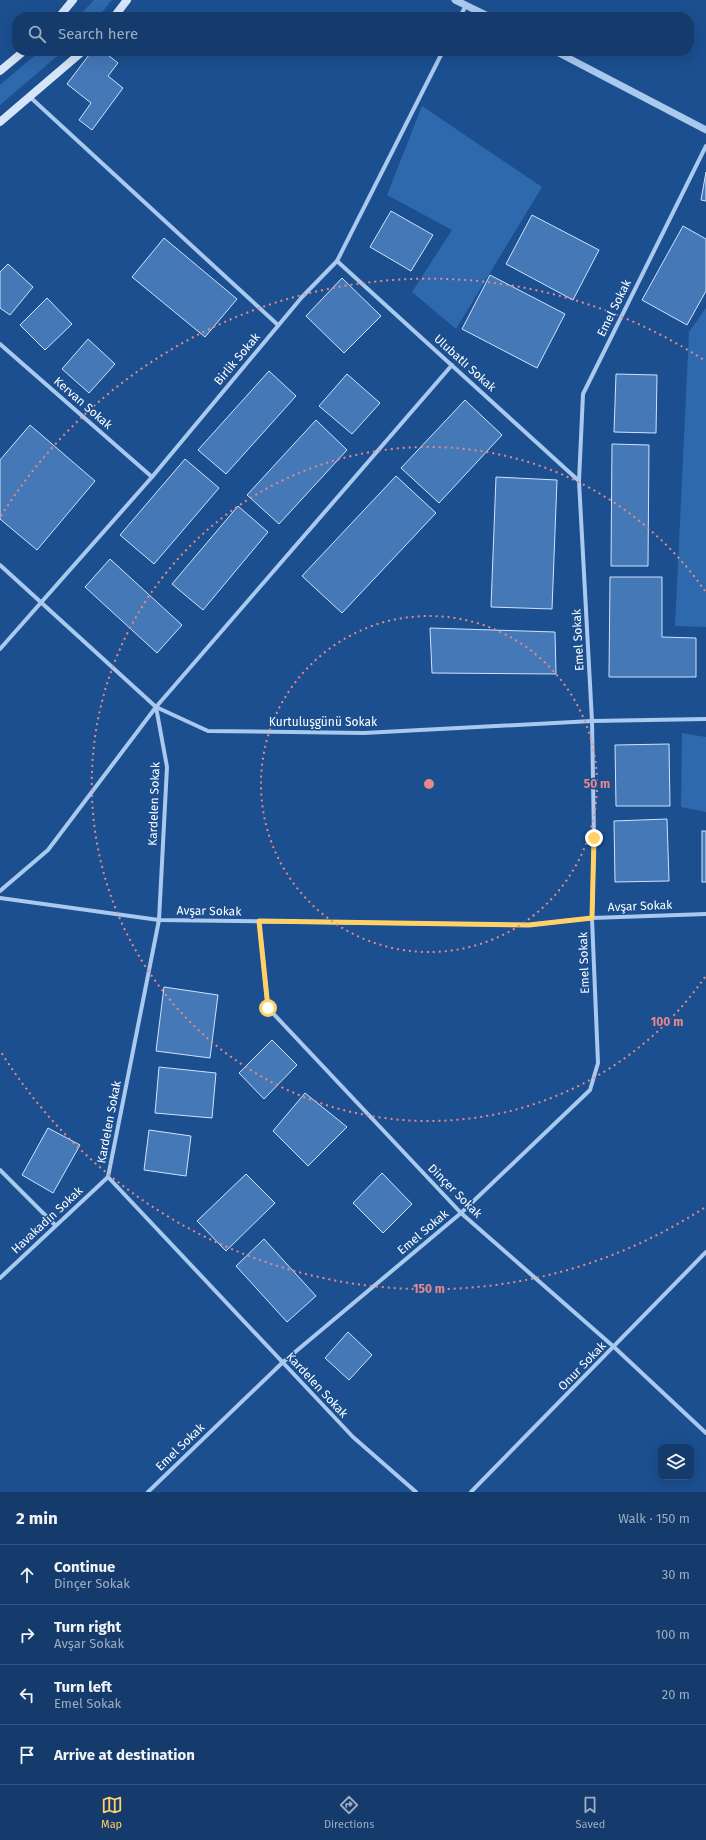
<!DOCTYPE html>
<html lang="en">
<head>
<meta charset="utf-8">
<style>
	body { margin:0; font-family:"Fira Sans",sans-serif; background:#214673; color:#f1f3f6 }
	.controls { position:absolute; right:12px; bottom:12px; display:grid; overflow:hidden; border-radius:8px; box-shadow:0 4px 16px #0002 }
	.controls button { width:36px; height:36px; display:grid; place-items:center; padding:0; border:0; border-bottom:1px solid #33557e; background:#143b6b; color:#f1f3f6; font:20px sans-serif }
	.stop { position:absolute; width:12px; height:12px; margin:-9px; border:3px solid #ffd166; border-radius:50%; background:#fff }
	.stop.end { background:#ffd166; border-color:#fff; box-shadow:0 1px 4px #0008 }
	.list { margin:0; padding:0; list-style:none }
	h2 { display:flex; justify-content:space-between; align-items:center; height:52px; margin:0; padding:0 16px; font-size:17px }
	h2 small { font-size:13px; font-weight:400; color:#9dadc1 }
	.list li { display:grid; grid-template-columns:26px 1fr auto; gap:12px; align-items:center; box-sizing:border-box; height:60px; padding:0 16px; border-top:1px solid #33557e }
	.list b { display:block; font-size:15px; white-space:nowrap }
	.list p { margin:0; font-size:13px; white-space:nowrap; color:#9dadc1 }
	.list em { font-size:13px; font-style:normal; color:#9dadc1 }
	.icon { flex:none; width:22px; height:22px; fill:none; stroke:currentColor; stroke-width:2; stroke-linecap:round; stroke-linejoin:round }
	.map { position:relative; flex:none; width:706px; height:1492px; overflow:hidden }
	.search { position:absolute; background:#143b6b; box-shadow:0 4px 16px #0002; left:12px; right:12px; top:12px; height:44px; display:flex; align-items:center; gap:10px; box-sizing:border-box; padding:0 14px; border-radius:16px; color:#9dadc1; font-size:15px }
	.sheet { height:292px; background:#143b6b }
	nav { display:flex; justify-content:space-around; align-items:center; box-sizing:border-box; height:56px; border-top:1px solid #33557e; background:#143b6b; font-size:11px; color:#9dadc1 }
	nav a { display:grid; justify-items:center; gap:2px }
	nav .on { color:#ffd166 }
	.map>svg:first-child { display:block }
</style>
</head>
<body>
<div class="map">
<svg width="706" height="1492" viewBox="0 0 706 1492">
	<rect width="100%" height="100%" fill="#1b4f8f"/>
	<g fill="#2e69ad">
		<polygon points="94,0 112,0 98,17 78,17"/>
		<polygon points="40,51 63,51 0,105 0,85"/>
		<polygon points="422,106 542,187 456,329 412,292 452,230 387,195"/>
		<polygon points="706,308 706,627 675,626 689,332"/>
		<polygon points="682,733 706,737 706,812 681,807"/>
	</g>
	<g fill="#4478b7" stroke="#cfe3fa">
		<polygon points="92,51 103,51 118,63 108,76 123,88 92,130 79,120 91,103 67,84"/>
		<polygon points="706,172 706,201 701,200"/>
		<polygon points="391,211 433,235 411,271 370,247"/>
		<polygon points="532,215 599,250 573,300 506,264"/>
		<polygon points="683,226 706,239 706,291 687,325 642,300"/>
		<polygon points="164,238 237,299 205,337 132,277"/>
		<polygon points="8,264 33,287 10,315 0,308 0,272"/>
		<polygon points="490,275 565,314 537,368 462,329"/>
		<polygon points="342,278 381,316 344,353 306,316"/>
		<polygon points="47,298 72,324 45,350 20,325"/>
		<polygon points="88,339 115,364 89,393 62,369"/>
		<polygon points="269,371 296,396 226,474 198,450"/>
		<polygon points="347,374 380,403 352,434 319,406"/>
		<polygon points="616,374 657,375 656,433 614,432"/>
		<polygon points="465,400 502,435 439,503 401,468"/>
		<polygon points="316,420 347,450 279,524 247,495"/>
		<polygon points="30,425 95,481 37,550 0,519 0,460"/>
		<polygon points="612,444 649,445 648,566 611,566"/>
		<polygon points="185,459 219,488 154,564 120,535"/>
		<polygon points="396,476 436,513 342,613 302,576"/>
		<polygon points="496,477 557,480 552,609 491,607"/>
		<polygon points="238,506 268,532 203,610 172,584"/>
		<polygon points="110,559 182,625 157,653 85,587"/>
		<polygon points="610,577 662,577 662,637 696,638 696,677 609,677"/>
		<polygon points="430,628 555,632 556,674 432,673"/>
		<polygon points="669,744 670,806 616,806 615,745"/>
		<polygon points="667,819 669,881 615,882 614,821"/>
		<rect x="702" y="831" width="4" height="51"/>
		<polygon points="164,987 218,995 210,1058 156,1051"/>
		<polygon points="272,1040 297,1065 264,1099 239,1073"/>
		<polygon points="159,1067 216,1073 212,1118 155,1113"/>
		<polygon points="305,1093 347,1127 308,1166 273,1131"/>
		<polygon points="48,1128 80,1145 53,1193 22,1175"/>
		<polygon points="149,1130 191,1136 186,1176 144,1170"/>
		<polygon points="382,1173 412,1204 383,1233 353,1203"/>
		<polygon points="246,1174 275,1203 226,1251 197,1221"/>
		<polygon points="264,1239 316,1296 287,1322 236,1266"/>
		<polygon points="348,1332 372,1355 349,1380 325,1358"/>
	</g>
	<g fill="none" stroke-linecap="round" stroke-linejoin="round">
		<g stroke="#a9c9ee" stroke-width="4">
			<polyline points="460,17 466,5"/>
			<polyline points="30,97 278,325"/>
			<polyline points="337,261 579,481"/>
			<polyline points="0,344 152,477"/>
			<polyline points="0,565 156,707 208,731 364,733 592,721 706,719"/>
			<polyline points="0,649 152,477 302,297 337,261 443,51"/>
			<polyline points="156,707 167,767 159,920 108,1177 353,1437 416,1492"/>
			<polyline points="0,891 48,850 156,707 452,365"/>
			<polyline points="0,898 159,920 529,925 592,918 706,914"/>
			<polyline points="259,921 268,1008 461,1213 614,1347 706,1433"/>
			<polyline points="0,1170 55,1225"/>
			<polyline points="0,1278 108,1177"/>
			<polyline points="148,1492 282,1363 461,1213 590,1090 598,1063 592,918 594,838 592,721 579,481 583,394 706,146"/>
			<polyline points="471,1492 706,1252"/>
		</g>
		<g stroke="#a9c9ee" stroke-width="7">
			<polyline points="455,0 490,17"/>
			<polyline points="555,51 706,130"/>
		</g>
		<g stroke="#d6e6fa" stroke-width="8">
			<polyline points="59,17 73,0"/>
			<polyline points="114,17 127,0"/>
			<polyline points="0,71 24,51"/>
			<polyline points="0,122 83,51"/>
		</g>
	</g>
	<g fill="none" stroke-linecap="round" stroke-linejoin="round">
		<polyline stroke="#ffd166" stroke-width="5" points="268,1008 259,921 529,925 592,918 594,838"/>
	</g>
	<g fill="none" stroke="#e88989" stroke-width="2" stroke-dasharray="2 4">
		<circle cx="429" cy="784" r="168"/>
		<path d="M705 977A337 337 0 1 1 705 591"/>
		<path d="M704 1208A505 505 0 0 1 1 1052M1 516A505 505 0 0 1 704 360"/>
	</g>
	<g text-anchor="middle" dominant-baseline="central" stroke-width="3" stroke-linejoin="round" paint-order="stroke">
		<g font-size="12" fill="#fff" stroke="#1b4f8f">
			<text transform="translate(614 308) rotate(-64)">Emel Sokak</text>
			<text transform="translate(237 359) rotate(-50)">Birlik Sokak</text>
			<text transform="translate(465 363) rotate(42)">Ulubatlı Sokak</text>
			<text transform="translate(83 403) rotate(41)">Kervan Sokak</text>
			<text transform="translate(578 640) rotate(-93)">Emel Sokak</text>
			<text x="323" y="722">Kurtuluşgünü Sokak</text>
			<text transform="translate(154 804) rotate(-88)">Kardelen Sokak</text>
			<text transform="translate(640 906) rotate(-2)">Avşar Sokak</text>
			<text transform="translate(209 911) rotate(1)">Avşar Sokak</text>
			<text transform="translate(584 963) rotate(-92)">Emel Sokak</text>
			<text transform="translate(109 1122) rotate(-79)">Kardelen Sokak</text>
			<text transform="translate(455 1191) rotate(45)">Dinçer Sokak</text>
			<text transform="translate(47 1220) rotate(-43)">Havakadın Sokak</text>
			<text transform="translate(423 1232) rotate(-40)">Emel Sokak</text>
			<text transform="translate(582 1366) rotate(-46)">Onur Sokak</text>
			<text transform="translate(317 1385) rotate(47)">Kardelen Sokak</text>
			<text transform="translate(180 1447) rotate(-44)">Emel Sokak</text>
		</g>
	</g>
	<circle cx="429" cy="784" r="6" fill="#e88989" stroke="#1b4f8f" stroke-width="2"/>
	<g font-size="12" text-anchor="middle" font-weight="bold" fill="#e88989" stroke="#1b4f8f" stroke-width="3" stroke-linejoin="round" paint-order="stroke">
		<text x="597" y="788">50 m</text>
		<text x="667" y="1026">100 m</text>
		<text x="429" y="1293">150 m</text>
	</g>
</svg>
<div class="controls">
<button><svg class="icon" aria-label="layers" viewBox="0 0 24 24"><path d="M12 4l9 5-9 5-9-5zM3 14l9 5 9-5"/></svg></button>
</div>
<div class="stop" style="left:268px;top:1008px"></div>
<div class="stop end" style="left:594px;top:838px"></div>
<div class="search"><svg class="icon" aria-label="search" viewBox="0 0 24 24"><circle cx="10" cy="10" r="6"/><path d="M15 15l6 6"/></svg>Search here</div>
</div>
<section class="sheet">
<h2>2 min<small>Walk · 150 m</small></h2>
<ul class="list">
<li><svg class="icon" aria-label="ahead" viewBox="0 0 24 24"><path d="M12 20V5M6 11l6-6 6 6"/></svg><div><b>Continue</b><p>Dinçer Sokak</p></div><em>30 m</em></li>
<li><svg class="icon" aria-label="right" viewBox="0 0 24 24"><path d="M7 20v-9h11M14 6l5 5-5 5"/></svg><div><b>Turn right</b><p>Avşar Sokak</p></div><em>100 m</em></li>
<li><svg class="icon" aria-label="left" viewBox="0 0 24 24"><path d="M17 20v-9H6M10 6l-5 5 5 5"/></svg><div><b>Turn left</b><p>Emel Sokak</p></div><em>20 m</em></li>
<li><svg class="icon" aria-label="arrive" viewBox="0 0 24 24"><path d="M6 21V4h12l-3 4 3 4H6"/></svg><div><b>Arrive at destination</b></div></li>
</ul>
</section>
<nav>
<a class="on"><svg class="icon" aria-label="map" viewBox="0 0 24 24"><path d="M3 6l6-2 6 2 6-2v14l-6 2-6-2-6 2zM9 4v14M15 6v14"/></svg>Map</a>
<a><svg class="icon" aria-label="directions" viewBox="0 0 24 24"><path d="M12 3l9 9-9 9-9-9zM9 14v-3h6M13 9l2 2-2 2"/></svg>Directions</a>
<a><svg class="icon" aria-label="saved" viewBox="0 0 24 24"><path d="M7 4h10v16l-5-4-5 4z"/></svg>Saved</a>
</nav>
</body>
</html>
